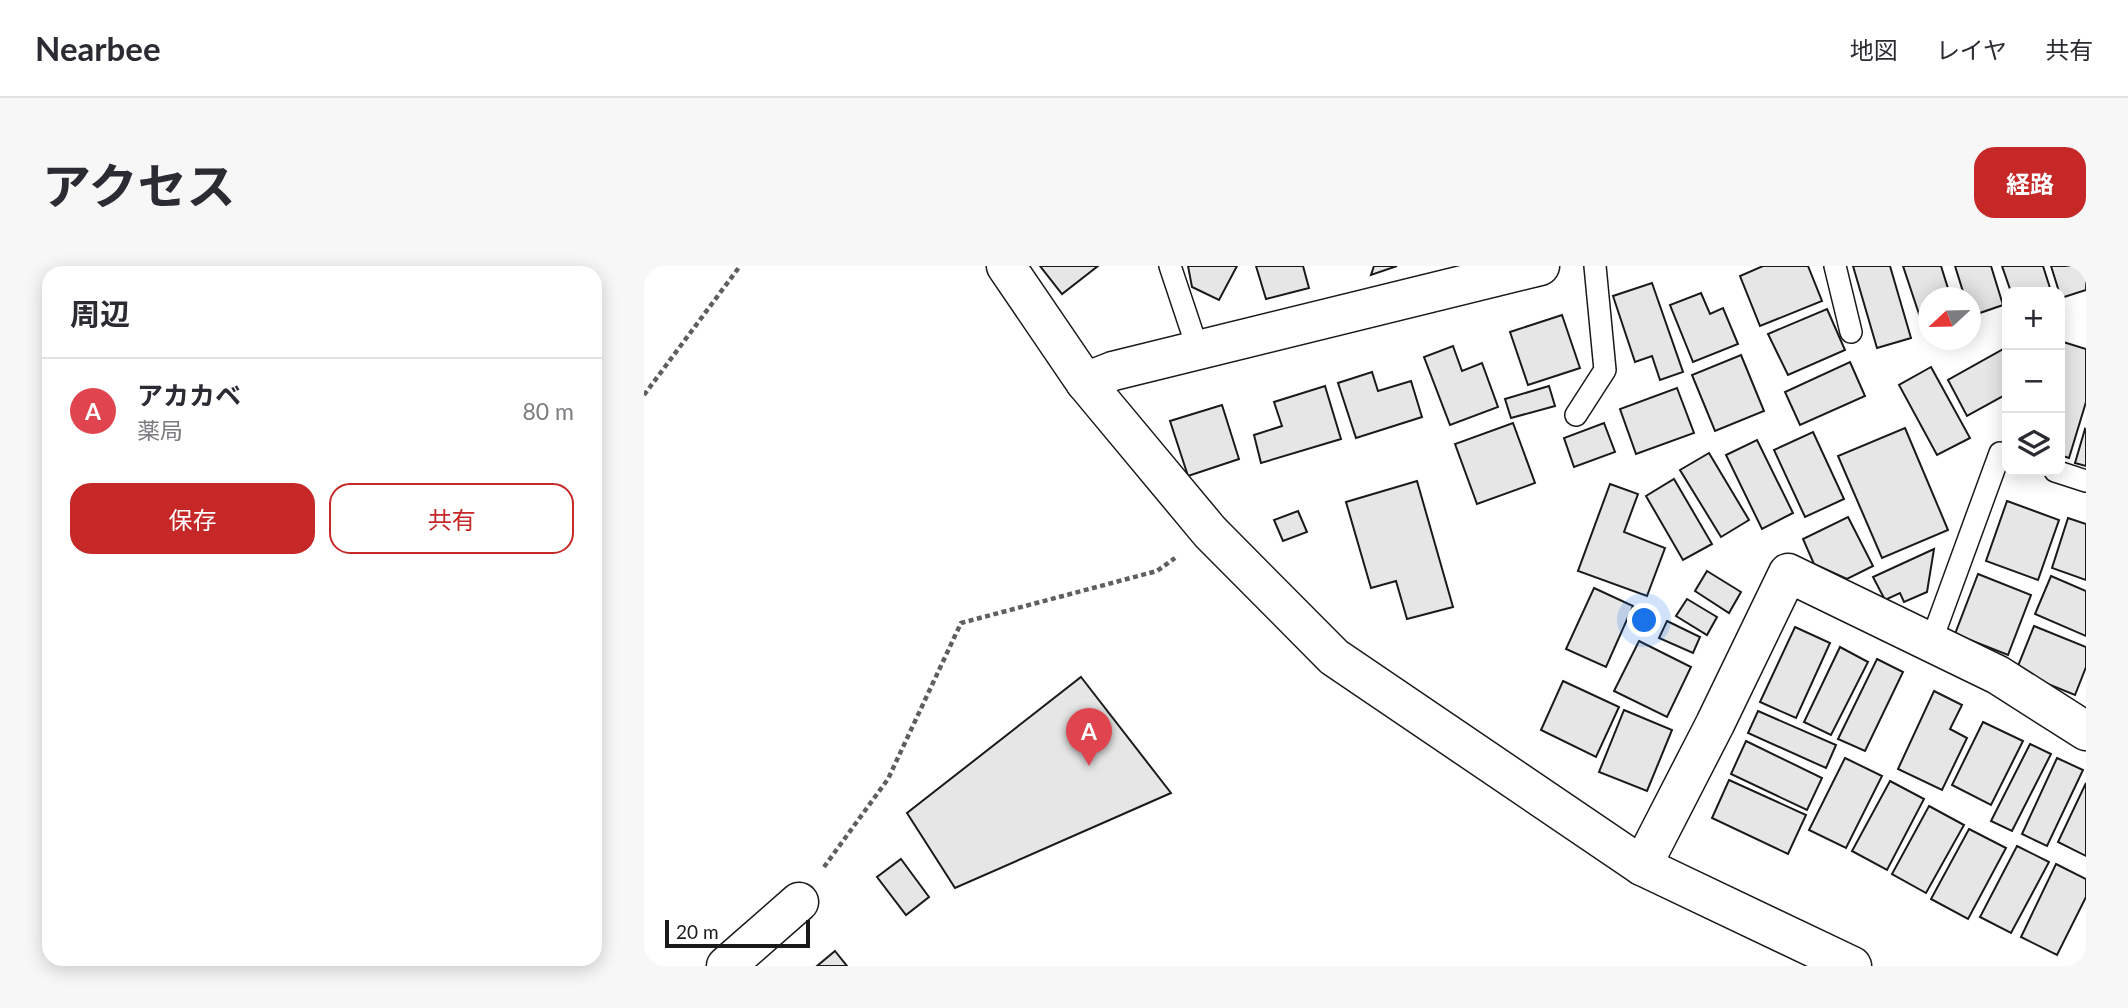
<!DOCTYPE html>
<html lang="ja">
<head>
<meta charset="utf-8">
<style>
	body { margin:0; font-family:Lato,"Noto Sans JP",sans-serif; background:#f7f7f7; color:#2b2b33 }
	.controls { position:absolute; right:21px; top:21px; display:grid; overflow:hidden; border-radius:14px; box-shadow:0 4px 18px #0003 }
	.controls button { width:63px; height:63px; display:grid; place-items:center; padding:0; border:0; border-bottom:2px solid #e1e1e2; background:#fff; color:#2b2b33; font:35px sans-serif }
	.compass { position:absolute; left:1274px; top:21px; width:63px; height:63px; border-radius:50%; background:#fff; box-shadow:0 4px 18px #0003; rotate:248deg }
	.scale { position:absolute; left:21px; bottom:18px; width:145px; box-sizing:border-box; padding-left:7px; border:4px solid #1a1a1a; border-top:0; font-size:19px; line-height:24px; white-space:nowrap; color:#1a1a1a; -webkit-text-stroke:5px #fff; paint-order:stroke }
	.you { position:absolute; left:1001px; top:355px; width:24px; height:24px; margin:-18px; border:5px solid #fff; border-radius:50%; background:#1a73e8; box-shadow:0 0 0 10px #1a73e833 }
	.badge { display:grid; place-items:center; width:46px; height:46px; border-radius:50%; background:#c62828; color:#fff; font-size:23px; font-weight:700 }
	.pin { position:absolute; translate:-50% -58px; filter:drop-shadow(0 2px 4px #0008) }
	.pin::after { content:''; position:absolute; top:37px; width:24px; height:21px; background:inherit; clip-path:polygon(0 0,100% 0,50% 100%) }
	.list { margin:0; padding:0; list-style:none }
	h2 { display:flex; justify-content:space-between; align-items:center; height:91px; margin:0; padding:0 28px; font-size:30px }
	h2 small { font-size:23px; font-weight:400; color:#7c7c81 }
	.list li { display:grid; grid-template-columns:46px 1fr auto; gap:21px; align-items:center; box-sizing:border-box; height:105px; padding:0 28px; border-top:2px solid #e1e1e2 }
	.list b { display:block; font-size:26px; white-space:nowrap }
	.list p { margin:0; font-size:23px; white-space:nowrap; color:#7c7c81 }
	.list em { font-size:23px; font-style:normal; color:#7c7c81 }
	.actions { display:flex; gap:14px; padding:21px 28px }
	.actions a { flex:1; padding:16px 0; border:2px solid #c62828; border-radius:21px; text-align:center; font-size:24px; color:#c62828 }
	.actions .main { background:#c62828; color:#fff }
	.icon { flex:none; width:38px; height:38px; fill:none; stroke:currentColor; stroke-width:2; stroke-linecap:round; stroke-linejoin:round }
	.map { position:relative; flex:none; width:1442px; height:700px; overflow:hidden; border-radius:21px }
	header { display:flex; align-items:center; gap:42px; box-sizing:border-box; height:98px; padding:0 35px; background:#fff; border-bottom:2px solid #e1e1e2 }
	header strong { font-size:33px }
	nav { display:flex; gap:38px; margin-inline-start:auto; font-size:24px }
	.intro { display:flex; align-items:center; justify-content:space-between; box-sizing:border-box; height:168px; padding:0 42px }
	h1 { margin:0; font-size:49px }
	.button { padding:18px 32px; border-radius:21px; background:#c62828; color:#fff; font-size:24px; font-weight:700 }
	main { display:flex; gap:42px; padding:0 42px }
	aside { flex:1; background:#fff; border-radius:21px; box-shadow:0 4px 18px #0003 }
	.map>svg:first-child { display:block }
</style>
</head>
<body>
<header>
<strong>Nearbee</strong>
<nav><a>地図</a><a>レイヤ</a><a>共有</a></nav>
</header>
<div class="intro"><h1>アクセス</h1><a class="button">経路</a></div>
<main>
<aside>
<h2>周辺<small></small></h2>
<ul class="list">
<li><span class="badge" style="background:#e0444e">A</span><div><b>アカカベ</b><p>薬局</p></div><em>80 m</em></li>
</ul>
<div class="actions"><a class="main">保存</a><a>共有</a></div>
</aside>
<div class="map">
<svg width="1442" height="700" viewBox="0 0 1442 700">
	<rect width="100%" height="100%" fill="#fff"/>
	<g fill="#e6e6e6" stroke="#1a1a1a" stroke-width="2">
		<polygon points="396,0 454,0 418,28"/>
		<polygon points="544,0 593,0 575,34 548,21"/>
		<polygon points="612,0 659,0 665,22 622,33"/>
		<polygon points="730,0 753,0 727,9"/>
		<polygon points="1119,0 1164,0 1178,35 1116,60 1096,10"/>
		<polygon points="1209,0 1246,0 1267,72 1233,82"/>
		<polygon points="1259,0 1297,0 1307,32 1284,32 1284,48 1276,51"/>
		<polygon points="1311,0 1347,0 1359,39 1327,50 1326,32 1321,32"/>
		<polygon points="1358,0 1399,0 1406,22 1393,26 1367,26"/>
		<polygon points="1407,0 1442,0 1442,24 1417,32"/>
		<polygon points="1008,17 1039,106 1016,114 1008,90 991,96 969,30"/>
		<polygon points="1057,27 1066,48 1079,42 1094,78 1049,96 1026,39"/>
		<polygon points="1183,43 1201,84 1144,109 1124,68"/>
		<polygon points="918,49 936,102 884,119 866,66"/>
		<polygon points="1416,75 1442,83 1442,136 1425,192 1416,189"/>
		<polygon points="809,80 818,105 838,97 854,141 806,159 780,91"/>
		<polygon points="1363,81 1363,128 1323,150 1304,114"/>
		<polygon points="1097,89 1120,145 1071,165 1048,109"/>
		<polygon points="1206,96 1221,130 1156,159 1141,126"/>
		<polygon points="1287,101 1326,172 1293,189 1255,119"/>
		<polygon points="728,106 734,125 767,115 778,151 712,172 694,117"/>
		<polygon points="681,120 697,173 617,197 610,169 638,160 630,136"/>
		<polygon points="905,120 911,140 867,152 861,133"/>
		<polygon points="1033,122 1050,167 992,188 976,143"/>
		<polygon points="578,139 595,193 544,210 526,155"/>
		<polygon points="869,157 891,217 833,238 811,178"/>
		<polygon points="960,157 971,186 930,201 920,172"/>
		<polygon points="1261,162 1304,264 1238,292 1194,190"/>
		<polygon points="1441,163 1442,164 1442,200 1431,197"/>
		<polygon points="1169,166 1200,233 1161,251 1130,184"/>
		<polygon points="1113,174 1149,247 1118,263 1082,189"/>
		<polygon points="1065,187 1105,254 1077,271 1036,204"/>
		<polygon points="1030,213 1068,278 1039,294 1002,230"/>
		<polygon points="773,215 809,341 763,353 752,315 727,322 702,236"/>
		<polygon points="966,218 994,228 980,266 1021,282 1003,330 934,305"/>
		<polygon points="1363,235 1415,254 1394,314 1342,295"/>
		<polygon points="654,245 663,266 639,275 630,254"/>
		<polygon points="1204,251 1229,300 1203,313 1170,298 1159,273"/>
		<polygon points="1424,252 1442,258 1442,314 1408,302"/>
		<polygon points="1290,283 1283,326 1260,336 1256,327 1241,334 1229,311"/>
		<polygon points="1063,305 1097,326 1085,347 1051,325"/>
		<polygon points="1334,308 1387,329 1364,389 1311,368"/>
		<polygon points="1407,310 1442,325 1442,370 1391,348"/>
		<polygon points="950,322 989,340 962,401 922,383"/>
		<polygon points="1043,333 1073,351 1063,369 1032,350"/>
		<polygon points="1023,355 1056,371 1049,387 1015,372"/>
		<polygon points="1390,360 1442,381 1442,401 1431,429 1372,405"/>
		<polygon points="1151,361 1186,377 1152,452 1116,436"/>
		<polygon points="995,375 1047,401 1023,451 970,425"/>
		<polygon points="1196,381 1224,396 1187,469 1160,456"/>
		<polygon points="1233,393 1259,406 1221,485 1194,473"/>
		<polygon points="437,411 527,527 311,622 263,547"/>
		<polygon points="919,415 975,441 952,491 897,464"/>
		<polygon points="1290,425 1318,439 1306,463 1323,472 1298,524 1254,503"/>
		<polygon points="980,444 1028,464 1003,525 955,506"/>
		<polygon points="1114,445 1192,479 1182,502 1104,467"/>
		<polygon points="1339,456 1379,475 1347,539 1308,519"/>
		<polygon points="1102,475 1178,512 1163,544 1087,508"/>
		<polygon points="1386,478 1407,488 1368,565 1347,555"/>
		<polygon points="1201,492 1238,510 1202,582 1165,564"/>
		<polygon points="1413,492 1439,504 1403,580 1378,568"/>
		<polygon points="1085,514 1162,549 1144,588 1068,552"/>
		<polygon points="1246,515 1280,533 1243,604 1208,585"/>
		<polygon points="1442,517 1442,590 1414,576"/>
		<polygon points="1285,540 1320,559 1282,627 1248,608"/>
		<polygon points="1325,563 1362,582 1324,653 1287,633"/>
		<polygon points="1373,580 1405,596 1367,667 1336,651"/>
		<polygon points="257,593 285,631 262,649 233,611"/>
		<polygon points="1412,598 1442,613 1442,631 1413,689 1377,671"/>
		<polygon points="191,685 203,700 173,700"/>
	</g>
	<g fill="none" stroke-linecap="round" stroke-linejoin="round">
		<defs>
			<g id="service">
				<polyline points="526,0 554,84"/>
				<polyline points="1191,0 1207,66"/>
				<polyline points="932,149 961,104 951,0"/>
				<polyline points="1411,205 1442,215"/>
				<polyline points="1287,376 1356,187 1363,190"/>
			</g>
			<g id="minor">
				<polyline points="441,116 469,105 896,0"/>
				<polyline points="998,600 1071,458 1144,307 1354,409 1442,465"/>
				<polyline points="82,700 155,636"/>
			</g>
			<polyline id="tertiary" points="362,0 441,116 566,266 690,391 998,600 1208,700"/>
		</defs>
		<use href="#service" stroke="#1a1a1a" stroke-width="24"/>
		<use href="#minor" stroke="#1a1a1a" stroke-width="41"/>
		<use href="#tertiary" stroke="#1a1a1a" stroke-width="41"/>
		<g stroke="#5f5f5f" stroke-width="4.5" stroke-dasharray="5 3.5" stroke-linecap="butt">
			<polyline points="0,129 96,0"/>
			<polyline points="180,601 244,513 317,357 513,305 531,292"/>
		</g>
		<use href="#service" stroke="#fff" stroke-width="21"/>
		<use href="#minor" stroke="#fff" stroke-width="38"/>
		<use href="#tertiary" stroke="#fff" stroke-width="38"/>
	</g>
</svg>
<div class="controls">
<button>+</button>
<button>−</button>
<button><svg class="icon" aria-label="layers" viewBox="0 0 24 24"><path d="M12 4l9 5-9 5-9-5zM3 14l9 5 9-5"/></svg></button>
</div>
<svg class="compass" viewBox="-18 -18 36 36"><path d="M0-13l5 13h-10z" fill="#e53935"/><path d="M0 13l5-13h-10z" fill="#7c7c81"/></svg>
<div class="scale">20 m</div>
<div class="you"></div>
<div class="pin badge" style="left:445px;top:500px;background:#e0444e">A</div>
</div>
</main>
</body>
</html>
